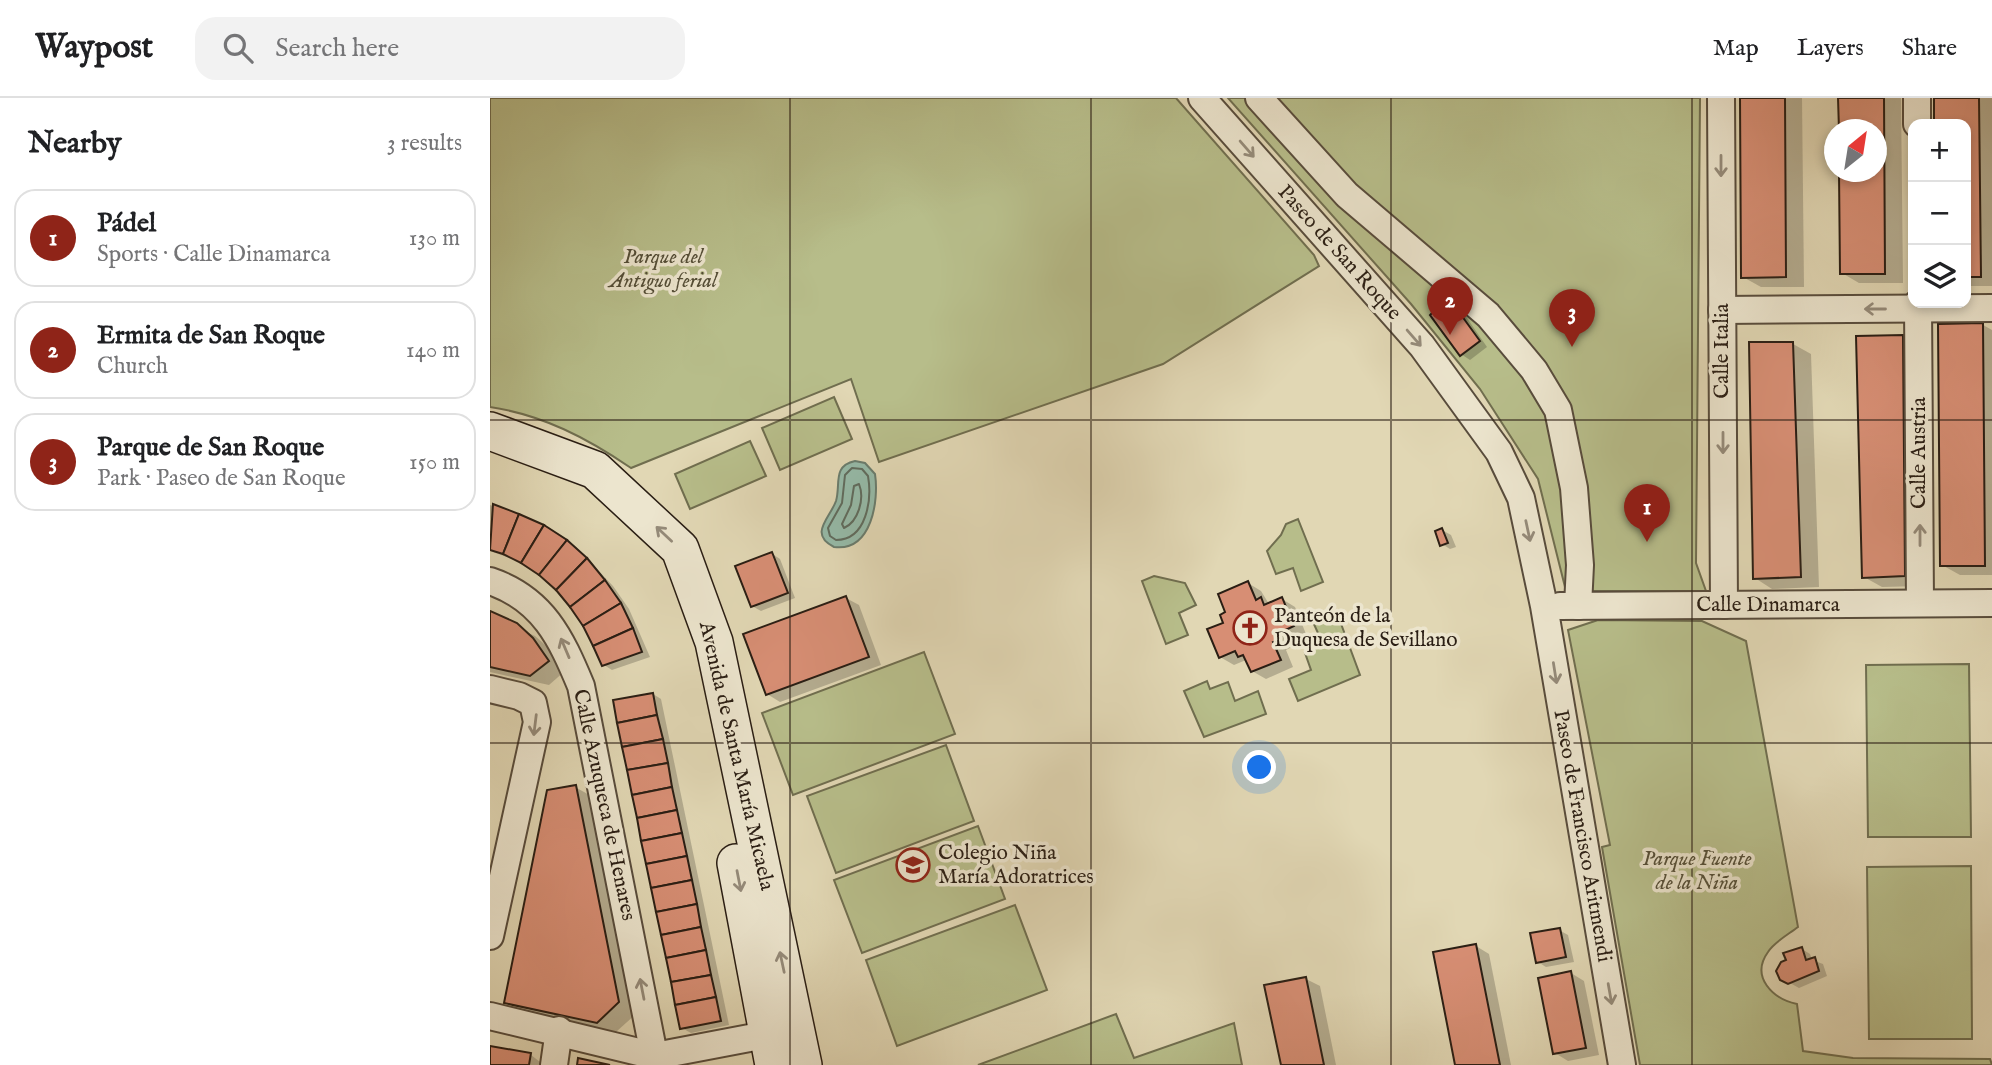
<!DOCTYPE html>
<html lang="en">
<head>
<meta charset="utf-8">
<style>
	body { margin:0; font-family:"IM FELL English",serif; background:#f2f2f2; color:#202124 }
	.controls { position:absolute; right:21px; top:21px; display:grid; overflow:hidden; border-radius:14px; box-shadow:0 4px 10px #0003 }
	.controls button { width:63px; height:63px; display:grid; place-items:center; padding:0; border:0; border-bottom:2px solid #e0e0e0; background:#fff; color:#202124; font:35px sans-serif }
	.compass { position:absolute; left:1334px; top:21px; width:63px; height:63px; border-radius:50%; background:#fff; box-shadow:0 4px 10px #0003; rotate:30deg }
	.you { position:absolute; left:770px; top:670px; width:24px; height:24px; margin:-18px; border:5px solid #fff; border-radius:50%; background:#1a73e8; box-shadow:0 0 0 10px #1a73e833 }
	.badge { display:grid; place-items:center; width:46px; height:46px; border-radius:50%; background:#8f2418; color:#fff; font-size:23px; font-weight:700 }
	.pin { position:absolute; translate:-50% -58px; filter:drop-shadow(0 2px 4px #0008) }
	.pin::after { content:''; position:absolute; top:37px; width:24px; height:21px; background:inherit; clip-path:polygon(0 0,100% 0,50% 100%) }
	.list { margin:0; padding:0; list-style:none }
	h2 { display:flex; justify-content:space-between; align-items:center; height:91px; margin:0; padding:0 28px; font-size:30px }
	h2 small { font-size:23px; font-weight:400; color:#757577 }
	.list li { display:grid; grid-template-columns:46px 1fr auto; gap:21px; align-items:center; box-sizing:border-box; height:98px; margin:0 14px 14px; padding:0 14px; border:2px solid #e0e0e0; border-radius:21px }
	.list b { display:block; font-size:26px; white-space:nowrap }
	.list p { margin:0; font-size:23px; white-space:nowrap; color:#757577 }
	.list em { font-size:23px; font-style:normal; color:#757577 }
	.icon { flex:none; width:38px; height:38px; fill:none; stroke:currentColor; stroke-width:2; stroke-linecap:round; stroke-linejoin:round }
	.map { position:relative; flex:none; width:1502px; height:967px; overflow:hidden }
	header { display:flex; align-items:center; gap:42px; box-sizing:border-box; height:98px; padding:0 35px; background:#fff; border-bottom:2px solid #e0e0e0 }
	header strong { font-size:33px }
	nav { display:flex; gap:38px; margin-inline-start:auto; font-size:24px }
	.search { width:490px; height:63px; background:#f2f2f2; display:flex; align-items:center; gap:18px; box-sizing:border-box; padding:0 24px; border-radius:21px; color:#757577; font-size:26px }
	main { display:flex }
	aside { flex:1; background:#fff }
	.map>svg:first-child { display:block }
</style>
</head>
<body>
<header>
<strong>Waypost</strong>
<div class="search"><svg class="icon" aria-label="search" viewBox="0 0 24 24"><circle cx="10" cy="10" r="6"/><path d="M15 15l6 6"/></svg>Search here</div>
<nav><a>Map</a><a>Layers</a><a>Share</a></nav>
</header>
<main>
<aside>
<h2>Nearby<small>3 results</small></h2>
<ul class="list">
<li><span class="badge">1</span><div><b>Pádel</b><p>Sports · Calle Dinamarca</p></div><em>130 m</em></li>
<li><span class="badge">2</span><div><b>Ermita de San Roque</b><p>Church</p></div><em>140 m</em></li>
<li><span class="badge">3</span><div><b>Parque de San Roque</b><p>Park · Paseo de San Roque</p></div><em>150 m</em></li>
</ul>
</aside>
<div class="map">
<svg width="1502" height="967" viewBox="0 0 1502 967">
	<rect width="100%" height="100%" fill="#e1d7b4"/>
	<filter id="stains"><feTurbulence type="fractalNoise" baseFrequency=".00286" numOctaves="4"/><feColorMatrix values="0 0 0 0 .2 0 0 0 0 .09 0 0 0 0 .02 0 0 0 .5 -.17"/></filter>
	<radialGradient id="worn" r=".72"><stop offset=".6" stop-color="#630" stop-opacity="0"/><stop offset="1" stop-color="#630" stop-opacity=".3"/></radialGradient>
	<g fill="#b7bd8a" stroke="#706e4f" stroke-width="2">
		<path d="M0,0H686L824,157L829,168L673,266L389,364L361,281L141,370C97,340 53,317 0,309Z"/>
		<polygon points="738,0 1210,0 1206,465 1216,493 1076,493 1048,381 990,291 921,206"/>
		<polygon points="344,299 362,341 290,372 272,330"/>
		<polygon points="260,343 276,378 200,411 185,376"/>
		<polygon points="808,421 833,484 811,493 803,470 786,476 777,453 791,437 796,426"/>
		<polygon points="664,478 695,485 706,507 689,515 698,537 676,546 652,483"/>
		<polygon points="847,515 870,577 808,603 799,581 821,572 815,555 833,546 823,524"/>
		<path d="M1108,522L1212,523L1256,543L1308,829C1299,836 1284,844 1278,854C1260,879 1283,901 1307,906L1313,953L1363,960L1500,961L1502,967H1150L1112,749L1120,747L1078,532Z"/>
		<polygon points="434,554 465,636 303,697 272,615"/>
		<polygon points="1479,566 1481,739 1378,739 1376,567"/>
		<polygon points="717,583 720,591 738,584 745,603 768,593 776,616 714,639 694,593"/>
		<polygon points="456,647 484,723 346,775 317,698"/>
		<polygon points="488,728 515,801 372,855 344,782"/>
		<polygon points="1481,768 1482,941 1379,941 1377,769"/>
		<polygon points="525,807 557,892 407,948 376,862"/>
		<polygon points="626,916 644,960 744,925 752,967 488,967"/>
	</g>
	<path fill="#95baa8" stroke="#6a7c6d" stroke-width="2" d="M365,363L375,365L385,376C389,402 382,454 344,449C318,436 340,420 346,403C351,386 342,368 365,363Z"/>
	<g fill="#0003">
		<polygon points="1251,0 1312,0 1314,189 1271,189 1253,179"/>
		<polygon points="1350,0 1411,0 1413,185 1369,185 1352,175 1351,74 1386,74 1386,32"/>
		<polygon points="1446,0 1502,0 1502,188 1476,188 1476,26 1446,26"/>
		<polygon points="953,201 970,210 997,249 980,262 971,256"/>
		<polygon points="1493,227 1502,232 1502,477 1470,477 1452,467"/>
		<polygon points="1412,239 1430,249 1432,488 1392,489 1374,479"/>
		<polygon points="1303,246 1321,256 1329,489 1282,491 1265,480"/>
		<polygon points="0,407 53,428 86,449 123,488 139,511 160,559 122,572 114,567 95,527 68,491 38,467 0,453"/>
		<polygon points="952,432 961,437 966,449 960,451 952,446"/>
		<polygon points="281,455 290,461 305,500 271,513 262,508"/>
		<polygon points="758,485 771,493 779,506 792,501 805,509 816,536 799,543 802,549 796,552 803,569 776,581 762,573 756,562 744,567 730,559 738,516"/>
		<polygon points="356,500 369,507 391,567 290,604 277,596"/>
		<polygon points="0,517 45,538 61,552 75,573 59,587 0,574"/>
		<polygon points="163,596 171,601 239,927 201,935 192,930"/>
		<polygon points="85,689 103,699 147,915 126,934 33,915 16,904"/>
		<polygon points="1069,832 1078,837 1084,864 1056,869 1048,864"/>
		<polygon points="986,848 999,856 1021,967 967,967"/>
		<polygon points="1312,851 1320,856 1322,862 1333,866 1337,878 1309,890 1291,880"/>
		<polygon points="1081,875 1094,883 1109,957 1078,963 1065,955"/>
		<polygon points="816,881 830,888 846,967 792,967"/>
		<polygon points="0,949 41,957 54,967 0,967"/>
	</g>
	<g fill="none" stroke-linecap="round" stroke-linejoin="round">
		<g stroke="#606c5e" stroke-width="2">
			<path d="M362,370L372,371L378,378C382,401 377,442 346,442L340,438L338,430L352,405L355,377Z"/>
			<path d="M369,386C375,401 368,424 354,430L352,426L361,407L364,388Z"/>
		</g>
	</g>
	<g fill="#d78e74" stroke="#2a1e14" stroke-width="2">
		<polygon points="1250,0 1295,0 1296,179 1251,180"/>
		<polygon points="1348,0 1394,0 1395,176 1350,176 1349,74 1386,74 1386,32 1349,32"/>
		<polygon points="1444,0 1489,0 1491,179 1476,179 1476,26 1444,26"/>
		<polygon points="953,199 958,205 961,203 990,243 970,258 940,217 945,212 941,206"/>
		<polygon points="1493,225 1495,468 1450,468 1448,226"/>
		<polygon points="1413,237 1415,478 1372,480 1366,238"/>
		<polygon points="1259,244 1303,244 1311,479 1263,481"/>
		<polygon points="3,406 29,416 13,456 0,452"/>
		<polygon points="29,416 54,427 31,465 13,456"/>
		<polygon points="54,427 77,442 49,477 31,465"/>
		<polygon points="952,430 958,445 950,448 945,433"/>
		<polygon points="77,442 97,460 66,492 49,477"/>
		<polygon points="282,454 298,495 261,509 245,468"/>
		<polygon points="97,460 115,482 80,509 66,492"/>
		<polygon points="115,482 131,505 93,528 80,509"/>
		<polygon points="758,483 766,502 771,499 774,507 792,499 804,528 787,536 789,542 783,544 791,562 761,574 753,557 748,559 745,553 729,560 717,531 733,525 730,517 735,514 728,496"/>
		<polygon points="356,498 379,559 276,597 253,536"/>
		<polygon points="131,505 143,530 103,548 93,528"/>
		<polygon points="0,513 27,525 43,540 59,563 40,578 0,569"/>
		<polygon points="143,530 152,554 112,568 103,548"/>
		<polygon points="163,595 167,617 127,625 123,602"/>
		<polygon points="167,617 173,641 132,649 127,625"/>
		<polygon points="173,641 178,665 137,672 132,649"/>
		<polygon points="178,665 182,689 142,697 137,672"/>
		<polygon points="86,687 129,904 107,925 14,905 57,692"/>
		<polygon points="182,689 187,712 147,720 142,697"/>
		<polygon points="187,712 192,735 151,743 147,720"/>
		<polygon points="192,735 197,758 156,766 151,743"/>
		<polygon points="197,758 202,782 161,790 156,766"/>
		<polygon points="202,782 207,806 166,814 161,790"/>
		<polygon points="207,806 211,829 171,837 166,814"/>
		<polygon points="211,829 216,852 176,860 171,837"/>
		<polygon points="1070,830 1076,859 1046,865 1040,835"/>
		<polygon points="986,846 1010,967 965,967 943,854"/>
		<polygon points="1312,849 1316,862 1325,859 1329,873 1298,886 1290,882 1286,873 1291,864 1296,862 1293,855"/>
		<polygon points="216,852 221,877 181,884 176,860"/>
		<polygon points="1081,873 1096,950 1063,956 1048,880"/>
		<polygon points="221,877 226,899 185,907 181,884"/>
		<polygon points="816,879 834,967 791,967 774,887"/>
		<polygon points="226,899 231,923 190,931 185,907"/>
		<polygon points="0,948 41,955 39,967 0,967"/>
		<polygon points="88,960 120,967 87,967"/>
	</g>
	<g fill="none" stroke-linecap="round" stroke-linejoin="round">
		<defs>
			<g id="street">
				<polyline points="712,0 932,248 1009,354 1031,400 1054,508 1132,967"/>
				<polyline points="769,0 857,97 998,217 1044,272 1068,312 1084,390 1090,467 1088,508"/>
				<polyline points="1231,0 1234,507"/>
				<polyline points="1427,0 1427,26"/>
				<polyline points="1428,205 1430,505"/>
				<polyline points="1232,212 1502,210"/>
				<path d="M0,483C53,501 71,540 91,588L166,967"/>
				<polyline points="1070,508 1502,505"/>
				<polyline points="0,591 29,598 43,605 47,624 0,838"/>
				<polyline points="0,918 165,958 296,933"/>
				<polyline points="64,967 69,932"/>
			</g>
			<g id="secondary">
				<polyline points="0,333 105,372 190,451 224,544 313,967"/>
				<polyline points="246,765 284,967"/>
			</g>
		</defs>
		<use href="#street" stroke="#584c3c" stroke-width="30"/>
		<use href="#secondary" stroke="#2a1e14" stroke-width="40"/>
		<use href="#street" stroke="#ece5ce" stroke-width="26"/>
		<use href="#secondary" stroke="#ece5ce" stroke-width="37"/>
	</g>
	<defs><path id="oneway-shaft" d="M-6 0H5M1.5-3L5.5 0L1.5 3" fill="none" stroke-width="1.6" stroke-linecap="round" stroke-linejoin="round" transform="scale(1.75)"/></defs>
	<g stroke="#958b7a">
		<use href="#oneway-shaft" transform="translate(757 51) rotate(49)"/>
		<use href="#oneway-shaft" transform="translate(1231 68) rotate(90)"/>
		<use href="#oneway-shaft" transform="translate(1385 211) rotate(180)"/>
		<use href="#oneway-shaft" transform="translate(924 240) rotate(49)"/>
		<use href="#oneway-shaft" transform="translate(1233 345) rotate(90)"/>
		<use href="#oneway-shaft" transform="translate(1038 433) rotate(78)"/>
		<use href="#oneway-shaft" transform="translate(174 436) rotate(-137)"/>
		<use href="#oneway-shaft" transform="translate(1430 437) rotate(-90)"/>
		<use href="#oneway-shaft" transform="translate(75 550) rotate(-113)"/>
		<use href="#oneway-shaft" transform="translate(1065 575) rotate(81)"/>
		<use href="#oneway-shaft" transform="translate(45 627) rotate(97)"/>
		<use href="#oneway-shaft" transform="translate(249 783) rotate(79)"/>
		<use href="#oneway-shaft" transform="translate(292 864) rotate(-102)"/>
		<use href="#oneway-shaft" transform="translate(152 891) rotate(-101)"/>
		<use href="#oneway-shaft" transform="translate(1120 896) rotate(80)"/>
	</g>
	<path fill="none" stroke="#2a1e14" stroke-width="2" stroke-opacity="0.55" d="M300,0V967M601,0V967M901,0V967M1202,0V967M0,322H1502M0,645H1502"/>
	<defs>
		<symbol id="church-ring" viewBox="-11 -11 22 22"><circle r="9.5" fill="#ece5ce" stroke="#8f2418" stroke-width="1.5"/><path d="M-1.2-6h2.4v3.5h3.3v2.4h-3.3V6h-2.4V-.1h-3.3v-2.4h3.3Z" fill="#8f2418"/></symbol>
		<symbol id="school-ring" viewBox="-11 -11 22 22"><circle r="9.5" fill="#ece5ce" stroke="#8f2418" stroke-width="1.5"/><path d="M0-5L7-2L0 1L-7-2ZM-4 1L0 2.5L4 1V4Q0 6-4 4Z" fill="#8f2418"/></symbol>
	</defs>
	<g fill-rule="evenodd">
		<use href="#church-ring" x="741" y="511" width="38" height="38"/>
		<use href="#school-ring" x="404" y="748" width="38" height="38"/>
	</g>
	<g text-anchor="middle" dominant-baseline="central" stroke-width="7" stroke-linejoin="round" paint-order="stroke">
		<g font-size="21" fill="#2a1e14" stroke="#ece5ce">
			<text transform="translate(849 155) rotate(48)">Paseo de San Roque</text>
			<text transform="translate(1232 253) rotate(-90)">Calle Italia</text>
			<text transform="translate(1429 355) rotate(-90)">Calle Austria</text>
			<text x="1278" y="507">Calle Dinamarca</text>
			<text transform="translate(246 658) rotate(77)">Avenida de Santa María Micaela</text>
			<text transform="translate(114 707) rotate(78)">Calle Azuqueca de Henares</text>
			<text transform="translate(1092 738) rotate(80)">Paseo de Francisco Aritmendi</text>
		</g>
		<g font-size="21" font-style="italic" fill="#544e37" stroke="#ece5ce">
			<text x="173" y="159">Parque del<tspan x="173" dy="24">Antiguo ferial</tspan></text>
			<text x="1207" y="761">Parque Fuente<tspan x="1207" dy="24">de la Niña</tspan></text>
		</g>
		<g font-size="21" fill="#2a1e14" stroke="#ece5ce" text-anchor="start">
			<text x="784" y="518">Panteón de la<tspan x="784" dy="24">Duquesa de Sevillano</tspan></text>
			<text x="448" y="755">Colegio Niña<tspan x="448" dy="24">María Adoratrices</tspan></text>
		</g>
	</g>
	<rect width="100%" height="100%" filter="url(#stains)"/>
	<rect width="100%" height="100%" fill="url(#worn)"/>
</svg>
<div class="controls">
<button>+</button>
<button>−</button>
<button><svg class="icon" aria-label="layers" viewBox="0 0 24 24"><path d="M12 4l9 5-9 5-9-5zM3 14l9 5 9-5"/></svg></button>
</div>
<svg class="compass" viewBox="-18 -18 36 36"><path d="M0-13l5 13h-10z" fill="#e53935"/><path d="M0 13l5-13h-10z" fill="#757577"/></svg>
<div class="you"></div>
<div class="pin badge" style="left:1157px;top:444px">1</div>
<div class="pin badge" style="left:960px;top:237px">2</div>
<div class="pin badge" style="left:1082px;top:249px">3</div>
</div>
</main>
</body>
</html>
